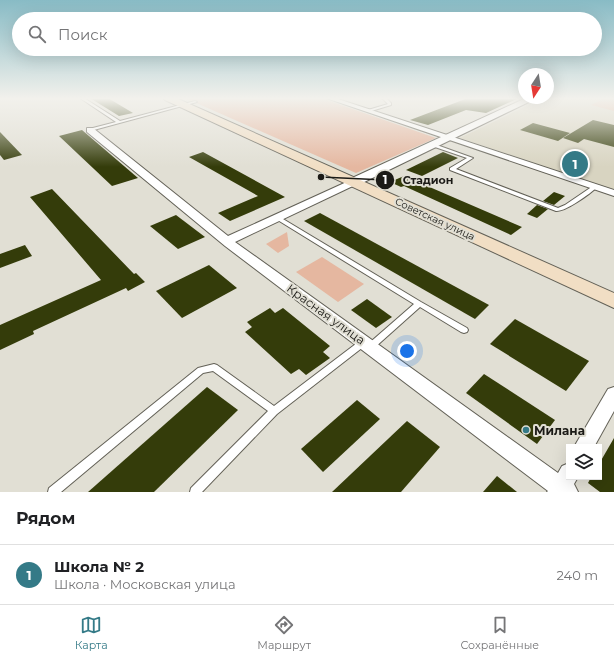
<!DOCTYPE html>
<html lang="ru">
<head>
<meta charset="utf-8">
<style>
	body { margin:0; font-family:Montserrat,sans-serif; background:#f2f2f2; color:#202124 }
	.controls { position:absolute; right:12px; bottom:12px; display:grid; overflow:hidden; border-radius:0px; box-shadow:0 4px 16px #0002 }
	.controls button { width:36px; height:36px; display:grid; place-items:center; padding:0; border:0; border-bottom:1px solid #e0e0e0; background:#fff; color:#202124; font:20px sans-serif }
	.compass { position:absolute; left:518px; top:68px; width:36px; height:36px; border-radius:50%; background:#fff; box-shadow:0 4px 16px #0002; rotate:192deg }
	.you { position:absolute; left:407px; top:351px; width:14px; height:14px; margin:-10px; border:3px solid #fff; border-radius:50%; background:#1a73e8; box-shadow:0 0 0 6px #1a73e833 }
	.badge { display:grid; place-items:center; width:26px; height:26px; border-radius:50%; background:#347a87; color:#fff; font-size:13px; font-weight:700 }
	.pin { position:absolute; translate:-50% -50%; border:2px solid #fff; box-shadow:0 1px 4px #0006 }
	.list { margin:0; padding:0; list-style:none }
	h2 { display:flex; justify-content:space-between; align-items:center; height:52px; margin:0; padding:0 16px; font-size:17px }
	h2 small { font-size:13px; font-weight:400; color:#757577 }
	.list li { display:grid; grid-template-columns:26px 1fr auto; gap:12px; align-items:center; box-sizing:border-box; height:60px; padding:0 16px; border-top:1px solid #e0e0e0 }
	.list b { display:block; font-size:15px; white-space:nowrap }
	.list p { margin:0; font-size:13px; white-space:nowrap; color:#757577 }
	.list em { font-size:13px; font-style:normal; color:#757577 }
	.icon { flex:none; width:22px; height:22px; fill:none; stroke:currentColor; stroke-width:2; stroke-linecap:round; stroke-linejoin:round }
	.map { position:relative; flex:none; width:614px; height:492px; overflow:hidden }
	.search { position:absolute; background:#fff; box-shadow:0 4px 16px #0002; left:12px; right:12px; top:12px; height:44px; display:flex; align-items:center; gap:10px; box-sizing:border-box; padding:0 14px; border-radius:22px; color:#757577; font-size:15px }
	.sheet { height:112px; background:#fff }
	nav { display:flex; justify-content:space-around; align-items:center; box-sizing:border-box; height:56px; border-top:1px solid #e0e0e0; background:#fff; font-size:11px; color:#757577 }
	nav a { display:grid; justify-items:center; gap:2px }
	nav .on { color:#347a87 }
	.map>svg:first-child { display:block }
</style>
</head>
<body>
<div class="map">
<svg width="614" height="492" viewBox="0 0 614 492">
	<rect width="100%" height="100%" fill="#e1dfd4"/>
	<polygon fill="#d8d4c1" points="543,98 614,98 614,190 460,138"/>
	<g fill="#e5b7a0">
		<polygon points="185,98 321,98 436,138 356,173"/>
		<polygon points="605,98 614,98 614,111 591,105"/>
		<polygon points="287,232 289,246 278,253 266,244"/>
		<polygon points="322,257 364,284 338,302 296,272"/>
	</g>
	<g fill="#343c0a">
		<polygon points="90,98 108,98 133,113 119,116"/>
		<polygon points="468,98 519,98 486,113 466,110 428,125 410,120"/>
		<polygon points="593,120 614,125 614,147 584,139 578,143 563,138"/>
		<polygon points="533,123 570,133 558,141 520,130"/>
		<polygon points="82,130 138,178 112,186 59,136"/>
		<polygon points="0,132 22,155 4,160 0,155"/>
		<polygon points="203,152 285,197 230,221 218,213 258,196 189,157"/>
		<polygon points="443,152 458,158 422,176 406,170"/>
		<polygon points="404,176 522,227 511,235 404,186 401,187 390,182"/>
		<polygon points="52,189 134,274 136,273 145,282 128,291 126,288 33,331 34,334 0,350 0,325 101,280 30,197"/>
		<polygon points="554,192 565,196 554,205 543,201"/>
		<polygon points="537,205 548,209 537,218 527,214"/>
		<polygon points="320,213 489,305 475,319 304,221"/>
		<polygon points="176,215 205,237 178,249 150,226"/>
		<polygon points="25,245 32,256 0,268 0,254"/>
		<polygon points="209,265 237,288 182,318 156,291"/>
		<polygon points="367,299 392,317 376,328 351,310"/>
		<polygon points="270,308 275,313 283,308 330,346 323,352 330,358 306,375 299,369 291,374 245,332 252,327 247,322"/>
		<polygon points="515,319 589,361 566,391 490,344"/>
		<polygon points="484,374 555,420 537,444 466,393"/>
		<polygon points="207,387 238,410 154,492 88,492"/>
		<polygon points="357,400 380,419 323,472 301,449"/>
		<polygon points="407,421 440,447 401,492 332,492"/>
		<polygon points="614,438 614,492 600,492 588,483 591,477 599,477 599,464"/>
		<polygon points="497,476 517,492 483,492"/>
	</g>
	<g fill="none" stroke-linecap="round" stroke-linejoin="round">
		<defs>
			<g id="service">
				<polygon points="80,98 84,98 120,121 195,101 197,102 90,131 88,130 89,129 116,122"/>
				<polygon points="382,98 386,98 391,103 391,105 368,112 368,110 388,104"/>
				<path d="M432,144H434L473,158L456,169L558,208L565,205L593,186H595L597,187C590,194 565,212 556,211L450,170V168L467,158L432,146Z"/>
				<polygon points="278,216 421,302 467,328 468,330 467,332 464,333 461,332 420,307 373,349 370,350 367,349 366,347 367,345 414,304 276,219 275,218"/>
				<polygon points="364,339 367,340 368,342 367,344 277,414 202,492 190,492 191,488 268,411 213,371 203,373 61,492 48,492 49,488 198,368 214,364 217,365 274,406 361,340"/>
			</g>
			<g id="minor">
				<polygon points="326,98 335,98 614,190 614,196"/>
				<polygon points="87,128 93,128 228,236 351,180 357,180 359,182 357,184 235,242 558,473 562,466 569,463 569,477 578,477 574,484 578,492 547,492 548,491 225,246 87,132"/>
				<polygon points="614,387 614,411 594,447 574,447 608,389"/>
			</g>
			<polygon id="tertiary" points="526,98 537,98 358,185 350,185 348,182 350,179"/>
			<polygon id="secondary" points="163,98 176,98 614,293 614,308 165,100"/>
		</defs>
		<use href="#service" stroke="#636157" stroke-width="2"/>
		<use href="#minor" stroke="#636157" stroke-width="2"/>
		<use href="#tertiary" stroke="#636157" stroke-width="2"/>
		<use href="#secondary" stroke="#636157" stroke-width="2"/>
		<use href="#service" fill="#fff" fill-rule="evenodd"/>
		<use href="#minor" fill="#fff" fill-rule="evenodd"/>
		<use href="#tertiary" fill="#fff" fill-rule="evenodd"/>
		<use href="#secondary" fill="#f1dec4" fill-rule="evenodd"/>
	</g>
	<linearGradient id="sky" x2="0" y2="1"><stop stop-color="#88bbc5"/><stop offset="0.59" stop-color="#f2f1ec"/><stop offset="1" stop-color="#f2f1ec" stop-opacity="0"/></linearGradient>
	<rect width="614" height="167" fill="url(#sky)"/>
	<circle fill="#347a87" stroke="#e1dfd4" stroke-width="1.5" cx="526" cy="430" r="4"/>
	<g text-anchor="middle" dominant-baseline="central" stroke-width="4" stroke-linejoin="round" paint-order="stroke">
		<g font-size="10" fill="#1b1a16" stroke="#e1dfd4">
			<text transform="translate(435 219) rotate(25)">Советская улица</text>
		</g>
		<g font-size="12" fill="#1b1a16" stroke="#e1dfd4">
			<text transform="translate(326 314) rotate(36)">Красная улица</text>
		</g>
		<g font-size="12" font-weight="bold" fill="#1b1a16" stroke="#e1dfd4" text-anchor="start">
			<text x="534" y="430">Милана</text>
		</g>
	</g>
	<path fill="none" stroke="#1b1a16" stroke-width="1.5" d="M321 177L385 180"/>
	<g fill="#1b1a16" stroke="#e1dfd4" stroke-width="1.5">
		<circle cx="321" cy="177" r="4"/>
		<circle cx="385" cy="180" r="10"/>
	</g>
	<g font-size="12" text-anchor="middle" font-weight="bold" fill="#fff">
		<text x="385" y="184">1</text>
	</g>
	<g font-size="11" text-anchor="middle" font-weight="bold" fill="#1b1a16" stroke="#e1dfd4" stroke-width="4" stroke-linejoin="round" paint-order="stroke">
		<text x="428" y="184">Стадион</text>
	</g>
</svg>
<div class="controls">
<button><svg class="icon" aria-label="layers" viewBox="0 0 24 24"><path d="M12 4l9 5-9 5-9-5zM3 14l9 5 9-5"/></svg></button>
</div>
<svg class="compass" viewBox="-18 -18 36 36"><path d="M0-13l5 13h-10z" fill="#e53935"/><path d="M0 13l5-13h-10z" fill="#757577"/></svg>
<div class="you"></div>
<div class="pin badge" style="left:575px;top:164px">1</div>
<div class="search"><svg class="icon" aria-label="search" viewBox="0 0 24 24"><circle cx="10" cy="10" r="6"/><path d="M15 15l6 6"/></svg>Поиск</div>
</div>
<section class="sheet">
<h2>Рядом<small></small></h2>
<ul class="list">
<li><span class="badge">1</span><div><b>Школа № 2</b><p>Школа · Московская улица</p></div><em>240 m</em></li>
</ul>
</section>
<nav>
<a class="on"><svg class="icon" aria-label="map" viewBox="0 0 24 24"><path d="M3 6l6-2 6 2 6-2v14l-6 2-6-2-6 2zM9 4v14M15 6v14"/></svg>Карта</a>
<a><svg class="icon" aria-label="directions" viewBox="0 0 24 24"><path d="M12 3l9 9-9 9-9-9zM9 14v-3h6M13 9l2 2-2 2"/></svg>Маршрут</a>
<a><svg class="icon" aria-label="saved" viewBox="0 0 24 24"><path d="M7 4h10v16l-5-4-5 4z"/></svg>Сохранённые</a>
</nav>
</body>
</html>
